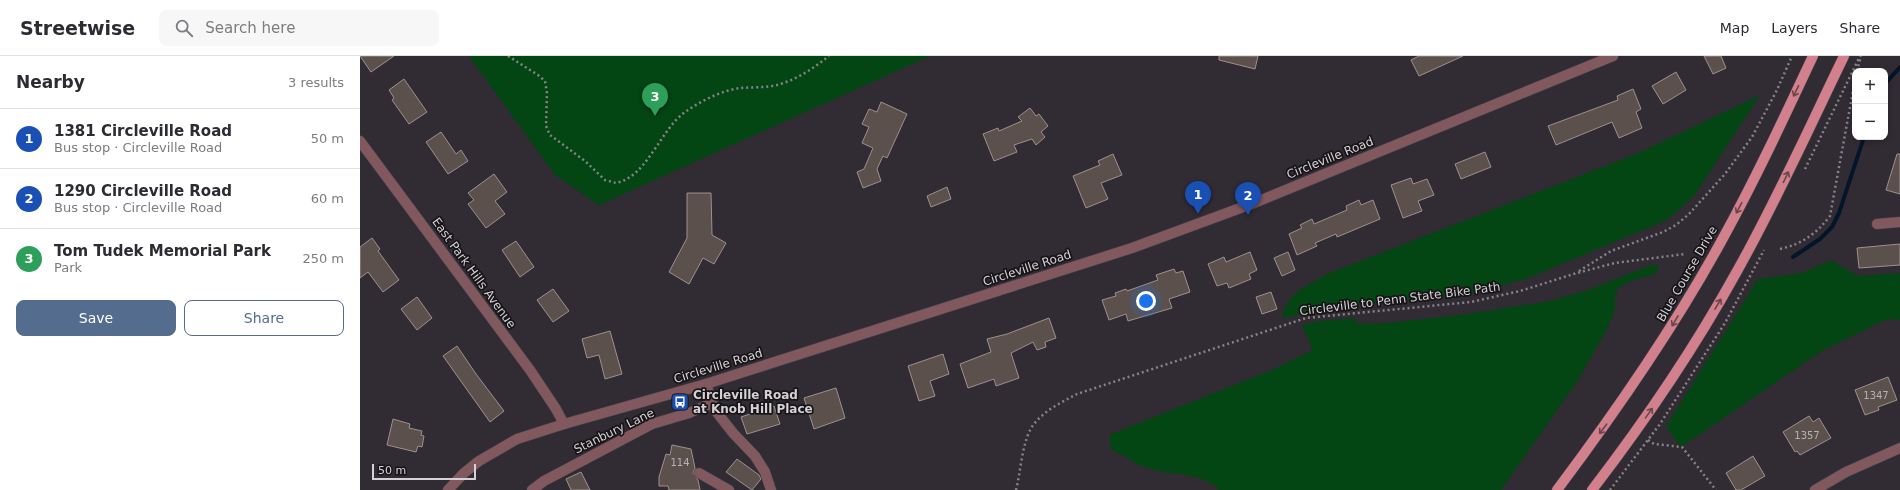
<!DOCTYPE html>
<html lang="en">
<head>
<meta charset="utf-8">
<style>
	body { margin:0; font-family:"DejaVu Sans",sans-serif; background:#f7f7f7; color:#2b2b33 }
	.controls { position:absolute; right:12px; top:12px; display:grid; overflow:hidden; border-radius:8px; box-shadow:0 2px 6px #0003 }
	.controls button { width:36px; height:36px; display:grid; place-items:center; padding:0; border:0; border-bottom:1px solid #e1e1e2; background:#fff; color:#2b2b33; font:20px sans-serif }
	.scale { position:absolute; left:12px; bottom:10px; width:104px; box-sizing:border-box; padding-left:4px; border:2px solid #d5d1d6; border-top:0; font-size:11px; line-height:14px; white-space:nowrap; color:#d5d1d6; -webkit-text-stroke:3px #171518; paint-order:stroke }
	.you { position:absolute; left:786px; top:245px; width:14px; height:14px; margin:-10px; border:3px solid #fff; border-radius:50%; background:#1a73e8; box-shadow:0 0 0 6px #1a73e833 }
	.badge { display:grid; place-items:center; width:26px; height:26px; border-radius:50%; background:#546c8d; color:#fff; font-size:13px; font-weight:700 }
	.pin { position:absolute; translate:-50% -33px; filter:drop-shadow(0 1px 2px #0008) }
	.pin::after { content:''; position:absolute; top:21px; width:14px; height:12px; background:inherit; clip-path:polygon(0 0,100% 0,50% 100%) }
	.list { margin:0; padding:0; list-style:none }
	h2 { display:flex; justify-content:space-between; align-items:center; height:52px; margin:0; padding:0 16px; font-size:17px }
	h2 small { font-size:13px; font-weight:400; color:#7c7c81 }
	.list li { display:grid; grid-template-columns:26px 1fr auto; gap:12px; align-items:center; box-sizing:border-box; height:60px; padding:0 16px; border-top:1px solid #e1e1e2 }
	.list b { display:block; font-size:15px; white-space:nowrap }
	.list p { margin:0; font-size:13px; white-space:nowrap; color:#7c7c81 }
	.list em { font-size:13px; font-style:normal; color:#7c7c81 }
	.actions { display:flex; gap:8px; padding:12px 16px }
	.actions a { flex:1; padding:9px 0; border:1px solid #546c8d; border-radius:8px; text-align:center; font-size:14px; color:#546c8d }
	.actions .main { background:#546c8d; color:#fff }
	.icon { flex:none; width:22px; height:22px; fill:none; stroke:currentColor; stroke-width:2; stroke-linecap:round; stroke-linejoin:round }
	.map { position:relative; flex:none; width:1540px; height:434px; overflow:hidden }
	header { display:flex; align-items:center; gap:24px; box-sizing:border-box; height:56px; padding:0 20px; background:#fff; border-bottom:1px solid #e1e1e2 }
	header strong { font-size:19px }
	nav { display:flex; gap:22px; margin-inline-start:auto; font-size:14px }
	.search { width:280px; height:36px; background:#f7f7f7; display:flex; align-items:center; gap:10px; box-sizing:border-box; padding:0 14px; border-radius:8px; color:#7c7c81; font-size:15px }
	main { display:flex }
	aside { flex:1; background:#fff }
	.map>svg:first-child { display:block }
</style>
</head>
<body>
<header>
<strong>Streetwise</strong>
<div class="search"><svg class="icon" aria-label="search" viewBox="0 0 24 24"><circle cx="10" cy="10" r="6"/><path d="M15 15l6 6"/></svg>Search here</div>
<nav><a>Map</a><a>Layers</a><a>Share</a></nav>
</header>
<main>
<aside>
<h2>Nearby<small>3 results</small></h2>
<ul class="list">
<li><span class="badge" style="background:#1a4fb4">1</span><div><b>1381 Circleville Road</b><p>Bus stop · Circleville Road</p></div><em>50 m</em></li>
<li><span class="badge" style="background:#1a4fb4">2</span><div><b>1290 Circleville Road</b><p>Bus stop · Circleville Road</p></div><em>60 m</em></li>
<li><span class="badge" style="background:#2e9e5b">3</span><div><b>Tom Tudek Memorial Park</b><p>Park</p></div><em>250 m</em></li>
</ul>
<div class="actions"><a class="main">Save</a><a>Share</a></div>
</aside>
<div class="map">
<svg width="1540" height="434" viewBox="0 0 1540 434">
	<rect width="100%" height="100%" fill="#312b33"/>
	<g fill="#044514">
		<polygon points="109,0 570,0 239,149 195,119"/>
		<path d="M1400,39L1334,140L1307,164L1171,221L1120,236L980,251L923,262C925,237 948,230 967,218L1276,98Z"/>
		<polygon points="1471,204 1498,220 1540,217 1540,264 1527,263 1462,295 1321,391 1306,370 1398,223 1442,217"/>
		<path d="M1291,209H1298L1299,213L1295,218L1273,224L1258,232L1255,240V253L1248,271L1219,323L1141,434H859C841,415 810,420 787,412C775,408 763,399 751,393L749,379L912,314L953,294L942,269L960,265L994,262L998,268L1026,267L1093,260L1190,245L1228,234Z"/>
	</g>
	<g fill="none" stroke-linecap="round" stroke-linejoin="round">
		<g stroke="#041529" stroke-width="4">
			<polyline points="1525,28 1540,11"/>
			<polyline points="1433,201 1460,183 1472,171 1479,157 1504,81"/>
		</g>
	</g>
	<g fill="#5b504c" stroke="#9e918e">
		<polygon points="0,0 34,0 11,16"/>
		<polygon points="859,0 898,0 895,13 859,4"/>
		<polygon points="1059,0 1103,0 1059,20 1051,4"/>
		<polygon points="1344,0 1361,0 1366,12 1353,18"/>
		<polygon points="1316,16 1326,34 1303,48 1292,30"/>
		<polygon points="44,23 67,56 49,68 32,44 34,42 29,34"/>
		<polygon points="1273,33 1281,53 1276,56 1282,72 1259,82 1252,66 1196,89 1188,70 1258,44 1257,40"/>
		<polygon points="521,46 547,58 527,102 523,100 517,113 521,125 503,132 497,116 504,113 513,92 502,87 509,71 502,68 509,53 517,56"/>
		<polygon points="670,52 676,60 679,58 688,70 681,76 685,81 676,89 672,83 654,89 657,96 634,105 623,78 638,72 639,75 662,65 658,61"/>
		<polygon points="81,76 96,98 101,94 108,105 88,118 66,86"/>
		<polygon points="1125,96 1131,111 1101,123 1095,108"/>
		<polygon points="753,98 762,119 741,127 748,143 726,152 713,120 740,109 738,105"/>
		<polygon points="1537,98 1540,98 1540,138 1526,134"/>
		<polygon points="134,118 147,136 135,145 145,158 126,172 108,148 114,144 108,137"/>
		<polygon points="1051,122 1053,128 1067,123 1074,139 1058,145 1062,155 1043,162 1031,129"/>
		<polygon points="587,131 591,143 571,151 567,140"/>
		<polygon points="327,137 351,137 352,179 366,187 354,208 343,202 329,228 309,216 327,182"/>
		<polygon points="999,144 1001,149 1013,144 1020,163 977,181 976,178 955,187 957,190 937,199 929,178 942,172 940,169 952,163 954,168 987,154 986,150"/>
		<polygon points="12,182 20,193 18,195 39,224 23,236 8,216 0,222 0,191"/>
		<polygon points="156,185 174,211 160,221 142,194"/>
		<polygon points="1540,188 1540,209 1499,212 1497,192"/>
		<polygon points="890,196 897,214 889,218 891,223 869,232 867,227 857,230 848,208 864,201 866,206"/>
		<polygon points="928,196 935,214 922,220 914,202"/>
		<polygon points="814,213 816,217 823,215 830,236 809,243 812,252 768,265 766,258 749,264 742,244 756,240 755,237 766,233 767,235 798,224 796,219"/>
		<polygon points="193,233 209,255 193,266 177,244"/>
		<polygon points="911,236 917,253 902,258 896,241"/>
		<polygon points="57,241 72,262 57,274 41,253"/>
		<polygon points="689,262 696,282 685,286 686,291 677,294 673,286 651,297 659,322 636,330 634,323 608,332 600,308 631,296 627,283 647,278"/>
		<polygon points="250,275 262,318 245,323 239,299 227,302 222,283"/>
		<polygon points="97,290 116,318 144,355 130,366 83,300"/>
		<polygon points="583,298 589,318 570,325 575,340 559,345 548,310"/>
		<polygon points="1528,321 1537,344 1518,351 1519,354 1505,359 1495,334"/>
		<polygon points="476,332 485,362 454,373 444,342"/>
		<polygon points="414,350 420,368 387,378 381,361"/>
		<polygon points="1449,360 1453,366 1459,362 1471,382 1440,399 1437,395 1435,396 1423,376"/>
		<polygon points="33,363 50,368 49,372 62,375 61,379 64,380 62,391 58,390 56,396 27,389"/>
		<polygon points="312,389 331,393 335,412 333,417 338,424 340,434 309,434 308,430 299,430 299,421 306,398 310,399"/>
		<polygon points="1393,400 1405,420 1381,434 1376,434 1366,417"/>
		<polygon points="377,403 399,419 401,423 392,434 366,416"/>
		<polygon points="221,416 230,434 211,434 206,423"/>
	</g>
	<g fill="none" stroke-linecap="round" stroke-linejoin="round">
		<defs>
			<g id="minor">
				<polyline points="0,85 170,314 196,353 204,368"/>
				<polyline points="1517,168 1540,166"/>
				<polyline points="346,328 355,354 373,377 395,400 405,416 411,434"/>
				<polyline points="339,417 369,434"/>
				<polyline points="88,434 104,417 119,405 157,383 204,368 346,328 772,192 894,147 1253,0"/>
				<polyline points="172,434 184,425 292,368 329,357 352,347"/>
				<polyline points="1455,434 1486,416 1540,392"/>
			</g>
			<g id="major">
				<path d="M1197,434C1257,354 1314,272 1362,184C1395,124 1424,62 1453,0"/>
				<path d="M1232,434C1285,365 1334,293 1376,217C1416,146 1449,72 1484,0"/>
			</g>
		</defs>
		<use href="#minor" stroke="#4b464d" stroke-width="11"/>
		<use href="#major" stroke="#4b464d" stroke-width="11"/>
		<g stroke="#888389" stroke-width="2.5" stroke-dasharray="2 3" stroke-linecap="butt">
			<path d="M148,0L178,19L185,25L187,37L186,70L190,79L225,105L245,124L256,127C287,121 300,74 325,56C341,45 360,35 380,32C392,31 405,32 417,29C436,24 454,12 469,0"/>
			<polyline points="1497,15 1501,0"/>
			<polyline points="1445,113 1500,0"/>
			<path d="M1420,193C1442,188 1456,178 1470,160L1495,24"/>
			<polyline points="1219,215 1251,195 1303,176 1316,169 1329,158 1365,118 1392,81 1417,34 1432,0"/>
			<polyline points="1288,384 1294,388 1322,391 1356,434"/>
			<path d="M656,434C661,415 662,383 674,368C685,354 702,346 717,338L946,262L1111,246L1160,235L1217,217L1255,207L1325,198"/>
			<polyline points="1250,434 1300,368 1365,267 1404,194"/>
		</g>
		<use href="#minor" stroke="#81585e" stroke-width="10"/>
		<use href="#major" stroke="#d2808c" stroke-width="10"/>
	</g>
	<defs><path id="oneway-shaft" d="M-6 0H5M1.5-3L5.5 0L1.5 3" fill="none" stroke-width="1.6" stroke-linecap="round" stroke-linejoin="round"/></defs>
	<g stroke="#6b454c">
		<use href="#oneway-shaft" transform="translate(1436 35) rotate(116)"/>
		<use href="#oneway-shaft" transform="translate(1426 121) rotate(-64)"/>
		<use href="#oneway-shaft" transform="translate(1379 152) rotate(118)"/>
		<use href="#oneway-shaft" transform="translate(1358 248) rotate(-59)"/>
		<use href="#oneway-shaft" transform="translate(1315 265) rotate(121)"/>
		<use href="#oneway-shaft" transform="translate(1289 357) rotate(-55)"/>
		<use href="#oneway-shaft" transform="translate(1243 373) rotate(127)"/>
	</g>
	<defs>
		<symbol id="bus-square" viewBox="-11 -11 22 22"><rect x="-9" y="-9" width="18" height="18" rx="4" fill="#1a4fb4" stroke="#171518"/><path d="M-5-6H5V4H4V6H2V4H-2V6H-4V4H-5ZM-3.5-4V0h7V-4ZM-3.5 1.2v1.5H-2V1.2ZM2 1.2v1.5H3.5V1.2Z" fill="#fff"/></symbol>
	</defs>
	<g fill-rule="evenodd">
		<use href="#bus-square" x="310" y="336" width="20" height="20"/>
	</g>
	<g text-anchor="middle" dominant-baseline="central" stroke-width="3.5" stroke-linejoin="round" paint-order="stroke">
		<g font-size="10" fill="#b6b1b4">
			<text x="1516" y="339">1347</text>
			<text x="1447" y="379">1357</text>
			<text x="320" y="406">114</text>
		</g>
		<g font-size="12" fill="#d5d1d6" stroke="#171518">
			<text transform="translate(970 102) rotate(-22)">Circleville Road</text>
			<text transform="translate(667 212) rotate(-18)">Circleville Road</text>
			<text transform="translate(114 217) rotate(54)">East Park Hills Avenue</text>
			<text transform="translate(1327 218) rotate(-60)">Blue Course Drive</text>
			<text transform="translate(1040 243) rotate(-7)">Circleville to Penn State Bike Path</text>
			<text transform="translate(358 310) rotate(-17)">Circleville Road</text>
			<text transform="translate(254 375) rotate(-26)">Stanbury Lane</text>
		</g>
		<g font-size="12" font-weight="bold" fill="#d5d1d6" stroke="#171518" text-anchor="start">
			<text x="333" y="339">Circleville Road<tspan x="333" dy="14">at Knob Hill Place</tspan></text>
		</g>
	</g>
</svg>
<div class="controls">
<button>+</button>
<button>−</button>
</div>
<div class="scale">50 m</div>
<div class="you"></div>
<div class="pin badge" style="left:838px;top:158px;background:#1a4fb4">1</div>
<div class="pin badge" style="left:888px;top:159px;background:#1a4fb4">2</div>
<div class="pin badge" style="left:295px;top:60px;background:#2e9e5b">3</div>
</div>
</main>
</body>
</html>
